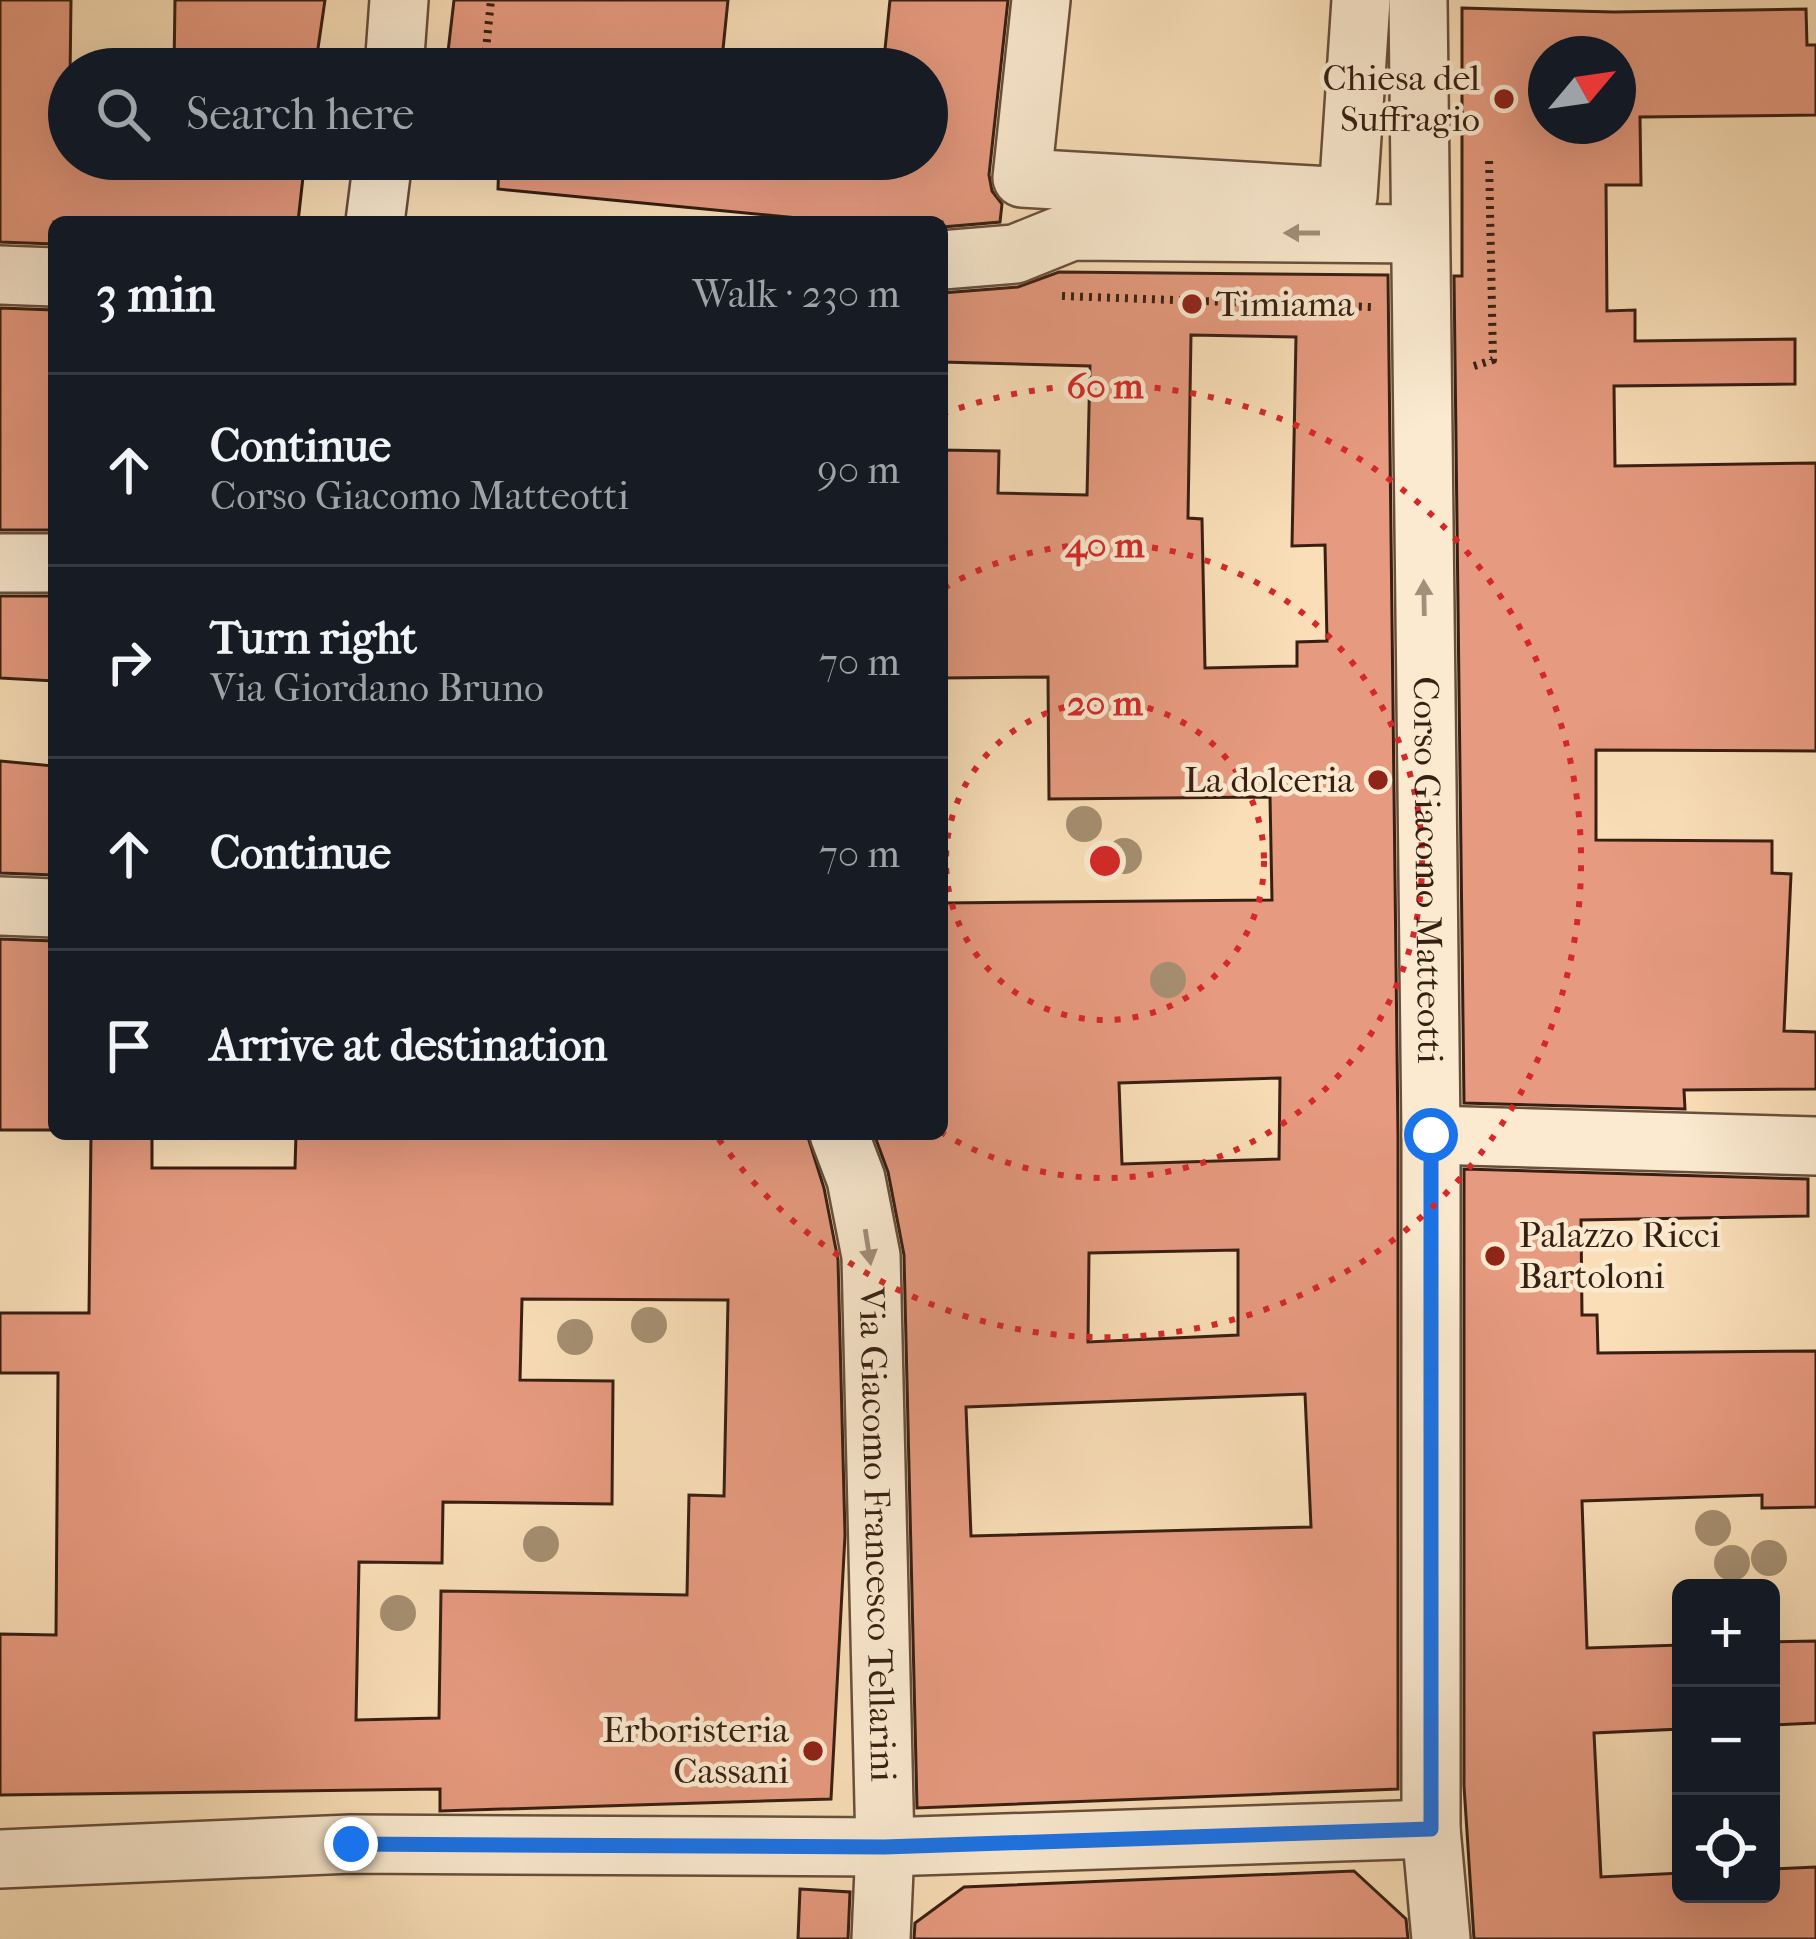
<!DOCTYPE html>
<html lang="en">
<head>
<meta charset="utf-8">
<style>
	body { margin:0; font-family:"IM FELL French Canon",serif; background:#20242c; color:#f1f3f6 }
	.controls { position:absolute; right:36px; bottom:36px; display:grid; overflow:hidden; border-radius:18px; box-shadow:0 12px 48px #0002 }
	.controls button { width:108px; height:108px; display:grid; place-items:center; padding:0; border:0; border-bottom:3px solid #363941; background:#171b24; color:#f1f3f6; font:60px sans-serif }
	.compass { position:absolute; left:1528px; top:36px; width:108px; height:108px; border-radius:50%; background:#171b24; box-shadow:0 12px 48px #0002; rotate:61deg }
	.stop { position:absolute; width:36px; height:36px; margin:-27px; border:9px solid #1a73e8; border-radius:50%; background:#fff }
	.stop.end { background:#1a73e8; border-color:#fff; box-shadow:0 3px 12px #0008 }
	.list { margin:0; padding:0; list-style:none }
	h2 { display:flex; justify-content:space-between; align-items:center; height:156px; margin:0; padding:0 48px; font-size:51px }
	h2 small { font-size:39px; font-weight:400; color:#9ea1a6 }
	.list li { display:grid; grid-template-columns:78px 1fr auto; gap:36px; align-items:center; box-sizing:border-box; height:192px; padding:0 48px; border-top:3px solid #363941 }
	.list b { display:block; font-size:45px; white-space:nowrap }
	.list p { margin:0; font-size:39px; white-space:nowrap; color:#9ea1a6 }
	.list em { font-size:39px; font-style:normal; color:#9ea1a6 }
	.icon { flex:none; width:66px; height:66px; fill:none; stroke:currentColor; stroke-width:2; stroke-linecap:round; stroke-linejoin:round }
	.map { position:relative; flex:none; width:1816px; height:1939px; overflow:hidden }
	.search { position:absolute; background:#171b24; box-shadow:0 12px 48px #0002; left:48px; top:48px; width:900px; height:132px; display:flex; align-items:center; gap:30px; box-sizing:border-box; padding:0 42px; border-radius:66px; color:#9ea1a6; font-size:45px }
	.panel { position:absolute; background:#171b24; box-shadow:0 12px 48px #0002; left:48px; top:216px; width:900px; height:924px; border-radius:18px }
	.map>svg:first-child { display:block }
</style>
</head>
<body>
<div class="map">
<svg width="1816" height="1939" viewBox="0 0 1816 1939">
	<rect width="100%" height="100%" fill="#f9deb7"/>
	<filter id="stains"><feTurbulence type="fractalNoise" baseFrequency=".00167" numOctaves="4"/><feColorMatrix values="0 0 0 0 .2 0 0 0 0 .09 0 0 0 0 .02 0 0 0 .5 -.17"/></filter>
	<radialGradient id="worn" r=".72"><stop offset=".6" stop-color="#630" stop-opacity="0"/><stop offset="1" stop-color="#630" stop-opacity=".3"/></radialGradient>
	<g fill="#e69a7f" stroke="#381f13" stroke-width="3" fill-rule="evenodd">
		<polygon points="0,0 71,0 69,159 305,159 298,222 54,222 54,244 0,242"/>
		<polygon points="175,0 325,0 315,69 174,69"/>
		<polygon points="454,0 728,0 721,69 446,69"/>
		<polygon points="890,0 1008,0 989,175 992,191 1002,204 1000,222 942,227 942,222 840,222 498,189 499,159 927,159 927,69 883,69"/>
		<path d="M1462,8L1614,12L1806,9L1807,45H1816V115L1640,117L1641,185H1606L1607,311L1635,310V341L1795,339V384L1614,386L1615,466L1816,463V751L1596,750V840L1772,841V873L1791,874L1784,1031L1816,1032V1089L1684,1090L1685,1109L1464,1103L1454,276H1462ZM1546,54H1618V126H1546Z"/>
		<path d="M1059,272L1388,275L1398,1135V1789L917,1808L904,1255L888,1172L874,1134H942V903L1272,900L1270,797L1049,799L1048,677L942,678V450L999,451L998,493L1087,495L1090,366L942,362V293L1018,287ZM1191,335L1296,337L1292,546L1325,545L1327,641L1297,642V666L1205,668L1202,519L1188,518ZM1280,1078L1279,1159L1122,1164L1119,1083ZM1238,1250V1335L1088,1342L1089,1253ZM1305,1394L1311,1527L971,1536L966,1407Z"/>
		<polygon points="0,308 54,310 54,530 0,530"/>
		<polygon points="0,596 54,596 54,681 0,678"/>
		<polygon points="0,761 54,766 54,875 0,873"/>
		<polygon points="0,939 54,941 54,1130 0,1130"/>
		<path d="M91,1134H152V1168H295L296,1134H807L824,1188L838,1260L845,1535L831,1799L440,1811V1789L0,1795V1634L56,1635L58,1373H0V1313H89ZM522,1299L728,1300L724,1496L689,1495L687,1595L441,1591L439,1718L356,1720L359,1562L442,1563L443,1502L612,1504L613,1381L520,1380Z"/>
		<polygon points="1464,1169 1808,1179 1808,1216 1581,1220 1582,1315 1597,1315 1598,1353 1816,1351 1816,1507 1762,1508 1762,1495 1582,1501 1587,1648 1681,1645 1681,1729 1594,1733 1601,1877 1681,1873 1681,1894 1771,1894 1771,1869 1816,1867 1816,1939 1474,1939 1464,1786"/>
		<polygon points="1816,1641 1816,1723 1771,1725 1771,1642"/>
		<polygon points="1354,1871 1406,1919 1408,1939 914,1939 915,1923 964,1887"/>
		<polygon points="800,1889 850,1892 848,1939 798,1939"/>
	</g>
	<g fill="none" stroke-linecap="round" stroke-linejoin="round">
		<defs>
			<g id="street">
				<polyline points="1041,0 1022,178 1348,197 1361,0"/>
				<path id="s1" d="M1418,0L1431,1135V1829L1441,1939"/>
				<polyline points="394,69 399,0"/>
				<polyline points="375,222 383,159"/>
				<polyline points="942,260 1015,254 1072,231 1419,234"/>
				<polyline points="0,275 54,277"/>
				<polyline points="0,563 54,563"/>
				<polyline points="0,906 54,908"/>
				<path id="s2" d="M839,1134L856,1179L871,1256L885,1847L881,1939"/>
				<polyline points="1431,1135 1816,1146"/>
				<polyline points="0,1859 351,1844 885,1847 1431,1829"/>
			</g>
		</defs>
		<use href="#street" stroke="#684f3c" stroke-width="62"/>
		<g stroke="#381f13" stroke-width="8" stroke-dasharray="3 6" stroke-linecap="butt">
			<polyline points="484,69 491,0"/>
			<polyline points="1062,296 1371,307"/>
			<polyline points="1474,366 1493,360 1489,158"/>
		</g>
		<use href="#street" stroke="#fbead0" stroke-width="57"/>
	</g>
	<g fill="#a58f71">
		<circle cx="1084" cy="824" r="18"/>
		<circle cx="1124" cy="856" r="18"/>
		<circle cx="1168" cy="980" r="18"/>
		<circle cx="649" cy="1325" r="18"/>
		<circle cx="575" cy="1337" r="18"/>
		<circle cx="1713" cy="1528" r="18"/>
		<circle cx="541" cy="1544" r="18"/>
		<circle cx="1769" cy="1558" r="18"/>
		<circle cx="1732" cy="1563" r="18"/>
		<circle cx="398" cy="1613" r="18"/>
	</g>
	<defs><path id="oneway-solid" d="M-6-.8H1V-3.2L6.5 0L1 3.2V.8H-6Z" transform="scale(3)"/></defs>
	<g fill="#a38f7b">
		<use href="#oneway-solid" transform="translate(1302 233) rotate(-180)"/>
		<use href="#oneway-solid" transform="translate(1424 598) rotate(-91)"/>
		<use href="#oneway-solid" transform="translate(868 1247) rotate(81)"/>
	</g>
	<g fill="none" stroke-linecap="round" stroke-linejoin="round">
		<polyline stroke="#1a73e8" stroke-width="15" points="351,1844 884,1847 1431,1829 1431,1135"/>
	</g>
	<g fill="none" stroke="#d62828" stroke-width="6" stroke-dasharray="6 12">
		<circle cx="1105" cy="861" r="159"/>
		<path d="M944 588A317 317 0 1 1 944 1134"/>
		<path d="M942 414A476 476 0 1 1 715 1134"/>
	</g>
	<g fill="#8f2418" stroke="#fbead0" stroke-width="4.5">
		<circle cx="1504" cy="99" r="12"/>
		<circle cx="1192" cy="304" r="12"/>
		<circle cx="1378" cy="780" r="12"/>
		<circle cx="1495" cy="1256" r="12"/>
		<circle cx="813" cy="1751" r="12"/>
	</g>
	<g text-anchor="middle" dominant-baseline="central" stroke-width="9" stroke-linejoin="round" paint-order="stroke">
		<g font-size="36" fill="#381f13" stroke="#fbead0" text-anchor="end">
			<text x="1480" y="78">Chiesa del<tspan x="1480" dy="41">Suffragio</tspan></text>
			<text x="1216" y="304" text-anchor="start">Timiama</text>
			<text x="1354" y="780">La dolceria</text>
			<text x="1519" y="1235" text-anchor="start">Palazzo Ricci<tspan x="1519" dy="41">Bartoloni</tspan></text>
			<text x="789" y="1730">Erboristeria<tspan x="789" dy="41">Cassani</tspan></text>
		</g>
		<g font-size="36" fill="#381f13" stroke="#fbead0">
			<text stroke="none"><textPath href="#s1" startOffset="870">Corso Giacomo Matteotti</textPath></text>
			<text stroke="none"><textPath href="#s2" startOffset="405">Via Giacomo Francesco Tellarini</textPath></text>
		</g>
	</g>
	<circle cx="1105" cy="861" r="18" fill="#d62828" stroke="#fbead0" stroke-width="6"/>
	<g font-size="36" text-anchor="middle" font-weight="bold" fill="#d62828" stroke="#fbead0" stroke-width="9" stroke-linejoin="round" paint-order="stroke">
		<text x="1105" y="398">60 m</text>
		<text x="1105" y="557">40 m</text>
		<text x="1105" y="715">20 m</text>
	</g>
	<rect width="100%" height="100%" filter="url(#stains)"/>
	<rect width="100%" height="100%" fill="url(#worn)"/>
</svg>
<div class="controls">
<button>+</button>
<button>−</button>
<button><svg class="icon" aria-label="locate" viewBox="0 0 24 24"><circle cx="12" cy="12" r="6"/><path d="M12 2v4M12 18v4M2 12h4M18 12h4"/></svg></button>
</div>
<svg class="compass" viewBox="-18 -18 36 36"><path d="M0-13l5 13h-10z" fill="#e53935"/><path d="M0 13l5-13h-10z" fill="#9ea1a6"/></svg>
<div class="stop" style="left:1431px;top:1135px"></div>
<div class="stop end" style="left:351px;top:1844px"></div>
<div class="search"><svg class="icon" aria-label="search" viewBox="0 0 24 24"><circle cx="10" cy="10" r="6"/><path d="M15 15l6 6"/></svg>Search here</div>
<section class="panel">
<h2>3 min<small>Walk · 230 m</small></h2>
<ul class="list">
<li><svg class="icon" aria-label="ahead" viewBox="0 0 24 24"><path d="M12 20V5M6 11l6-6 6 6"/></svg><div><b>Continue</b><p>Corso Giacomo Matteotti</p></div><em>90 m</em></li>
<li><svg class="icon" aria-label="right" viewBox="0 0 24 24"><path d="M7 20v-9h11M14 6l5 5-5 5"/></svg><div><b>Turn right</b><p>Via Giordano Bruno</p></div><em>70 m</em></li>
<li><svg class="icon" aria-label="ahead" viewBox="0 0 24 24"><path d="M12 20V5M6 11l6-6 6 6"/></svg><div><b>Continue</b></div><em>70 m</em></li>
<li><svg class="icon" aria-label="arrive" viewBox="0 0 24 24"><path d="M6 21V4h12l-3 4 3 4H6"/></svg><div><b>Arrive at destination</b></div></li>
</ul>
</section>
</div>
</body>
</html>
